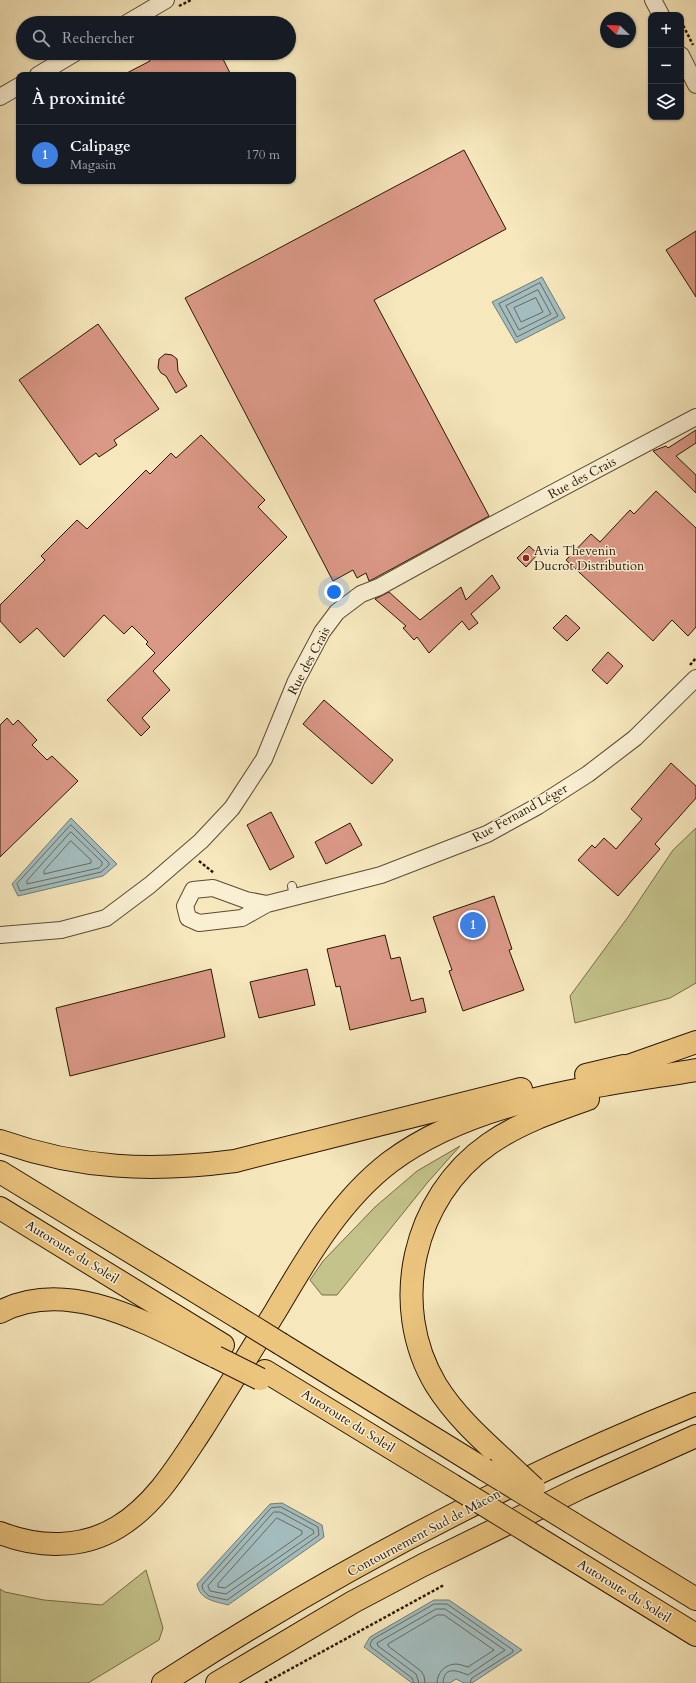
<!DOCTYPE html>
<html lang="fr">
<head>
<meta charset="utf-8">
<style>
	body { margin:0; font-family:Cardo,serif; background:#242831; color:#f1f3f6 }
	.controls { position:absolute; right:12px; top:12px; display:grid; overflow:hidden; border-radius:8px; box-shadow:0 1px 3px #0004 }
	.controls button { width:36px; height:36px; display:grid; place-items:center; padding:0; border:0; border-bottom:1px solid #363941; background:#171b24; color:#f1f3f6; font:20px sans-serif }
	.compass { position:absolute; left:600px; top:12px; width:36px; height:36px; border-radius:50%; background:#171b24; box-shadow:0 1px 3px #0004; rotate:293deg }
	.you { position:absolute; left:334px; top:592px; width:14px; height:14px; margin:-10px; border:3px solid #fff; border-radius:50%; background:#1a73e8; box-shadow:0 0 0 6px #1a73e833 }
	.badge { display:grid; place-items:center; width:26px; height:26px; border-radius:50%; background:#c59692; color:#fff; font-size:13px; font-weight:700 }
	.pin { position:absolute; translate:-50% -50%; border:2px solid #fff; box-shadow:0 1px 4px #0006 }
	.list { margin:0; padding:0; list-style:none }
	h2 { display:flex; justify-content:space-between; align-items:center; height:52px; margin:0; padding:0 16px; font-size:17px }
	h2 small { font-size:13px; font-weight:400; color:#9ea1a6 }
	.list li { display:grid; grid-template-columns:26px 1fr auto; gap:12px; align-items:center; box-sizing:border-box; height:60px; padding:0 16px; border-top:1px solid #363941 }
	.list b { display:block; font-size:15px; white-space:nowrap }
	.list p { margin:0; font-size:13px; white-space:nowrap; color:#9ea1a6 }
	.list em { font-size:13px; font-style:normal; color:#9ea1a6 }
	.icon { flex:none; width:22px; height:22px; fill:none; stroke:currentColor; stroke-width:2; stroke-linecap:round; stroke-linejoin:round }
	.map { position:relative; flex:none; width:696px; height:1683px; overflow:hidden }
	.search { position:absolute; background:#171b24; box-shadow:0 1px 3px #0004; left:16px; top:16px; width:280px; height:44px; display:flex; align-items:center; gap:10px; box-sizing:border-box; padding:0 14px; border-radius:22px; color:#9ea1a6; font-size:15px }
	.panel { position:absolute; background:#171b24; box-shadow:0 1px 3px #0004; left:16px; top:72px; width:280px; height:112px; border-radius:8px }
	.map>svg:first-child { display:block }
</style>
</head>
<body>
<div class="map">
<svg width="696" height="1683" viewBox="0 0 696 1683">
	<rect width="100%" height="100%" fill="#f6e7bc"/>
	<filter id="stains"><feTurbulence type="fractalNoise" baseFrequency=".005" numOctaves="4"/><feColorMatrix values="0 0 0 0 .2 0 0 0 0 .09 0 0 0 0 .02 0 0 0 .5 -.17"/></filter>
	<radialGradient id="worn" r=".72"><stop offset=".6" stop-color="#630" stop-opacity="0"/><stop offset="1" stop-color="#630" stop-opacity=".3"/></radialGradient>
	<g fill="#c4c38b" stroke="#766d47">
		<polygon points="696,828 696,983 670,998 575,1023 570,996 628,917 673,850"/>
		<polygon points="460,1146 428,1182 337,1295 322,1295 310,1280 323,1261 375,1207 417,1171"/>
		<polygon points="146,1570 163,1628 159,1640 88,1683 0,1683 0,1589 5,1592 44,1600 102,1605"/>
	</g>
	<g fill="#a3bcbd" stroke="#727a73">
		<polygon points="542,277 565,318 516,343 492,302"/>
		<polygon points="71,818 117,864 103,876 18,896 12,884"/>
		<path d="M282,1503L322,1525L324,1537L228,1605C214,1601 200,1600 197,1584L270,1504Z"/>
		<polygon points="434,1600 449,1600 522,1650 472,1683 464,1683 456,1679 450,1683 412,1683 364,1647 370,1637"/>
	</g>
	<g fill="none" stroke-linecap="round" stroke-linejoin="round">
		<g stroke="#666a60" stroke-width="1">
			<polygon points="540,283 558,316 517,337 499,304"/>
			<polygon points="538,290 551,314 519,330 506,306"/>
			<polygon points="536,298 543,312 521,322 514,308"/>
			<polygon points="71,825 109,863 109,865 101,872 20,891 17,884"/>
			<polygon points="71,832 102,862 102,865 99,868 27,884 27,881"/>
			<polygon points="71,841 91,860 91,863 44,874 44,871"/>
			<polygon points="281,1507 318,1527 319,1535 227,1600 209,1596 203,1590 202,1585 271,1508"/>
			<polygon points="274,1512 280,1512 313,1530 314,1533 226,1594 210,1591 208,1586"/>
			<polygon points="277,1518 302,1531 302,1534 225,1588 218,1587 218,1584"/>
			<polyline points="414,1683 412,1678 371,1647 370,1644 373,1639 434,1604 447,1604 513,1650 513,1652 472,1678 470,1683"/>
			<path d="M419,1683L416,1674L378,1646L377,1643L436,1609H445L505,1650L468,1675C458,1671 444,1665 443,1683"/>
			<path d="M425,1683L424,1676L421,1671L388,1646V1644L437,1615H444L494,1650L468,1667C464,1666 460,1664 456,1664C445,1664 437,1673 437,1683"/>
		</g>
	</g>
	<g fill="#da9886" stroke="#291703">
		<polygon points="146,53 220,53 231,75 123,75 150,61"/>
		<polygon points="464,150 506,229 374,300 489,516 375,578 369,581 366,573 357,578 353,570 333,581 185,298"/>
		<polygon points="696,231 696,297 666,250"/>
		<polygon points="98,324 159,409 114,440 117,445 99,457 96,453 80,465 19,380"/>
		<polygon points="165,354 172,355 177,359 178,371 187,386 176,393 166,376 161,373 158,368 159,359"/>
		<polygon points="696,430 696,443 676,456 696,475 696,493 653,451 666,446 668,448"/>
		<polygon points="201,435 265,500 258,507 287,537 153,671 170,690 142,718 150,727 141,736 107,700 155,653 146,644 148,642 132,626 124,634 104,615 64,657 37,628 20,643 0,621 0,605 45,560 41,556 77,520 87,529 146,470 150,474 171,453 176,458"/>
		<polygon points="656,491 696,528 696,627 688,636 672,620 653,641 566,560 591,534 600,542 630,510 634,514"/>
		<polygon points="529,546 538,554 526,567 517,558"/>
		<polygon points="492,575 500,588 471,614 478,623 469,630 462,621 429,653 417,637 414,640 403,628 406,626 375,599 389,592 420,620 461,587 466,600"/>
		<polygon points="566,615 580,628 567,641 553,628"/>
		<polygon points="608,652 623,666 607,684 592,670"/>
		<polygon points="324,700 393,760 372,784 303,724"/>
		<polygon points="7,718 13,725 18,720 37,740 32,745 47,760 52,756 78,781 0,857 0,725"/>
		<polygon points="671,763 696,786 696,798 655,844 660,849 618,896 578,860 592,845 595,848 604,838 616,849 642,819 631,809"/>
		<polygon points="271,812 294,857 270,870 247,825"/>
		<polygon points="350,823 362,845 326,864 315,842"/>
		<polygon points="494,896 512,949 509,950 524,990 463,1011 449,971 452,970 433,917"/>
		<polygon points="385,935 391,959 400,957 411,1001 423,998 426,1012 350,1030 340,986 336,987 327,949"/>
		<polygon points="211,969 225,1037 70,1076 56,1008"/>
		<polygon points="307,969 315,1005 259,1018 250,982"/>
	</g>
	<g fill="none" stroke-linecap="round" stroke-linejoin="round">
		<defs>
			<polyline id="lane" points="292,886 294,897"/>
			<g id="street">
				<polyline points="653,0 661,15"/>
				<polyline points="127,23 166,0"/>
				<polyline points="681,55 696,85"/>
				<polyline points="38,75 75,53"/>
				<polyline points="0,97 19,86"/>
				<polyline points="267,904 246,900 213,888 193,890 185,906 188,918 199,923 242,918 267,904 381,875 487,834 538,806 588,774 635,738 696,678"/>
				<polyline points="0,935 61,930 106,918 150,885 201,841 232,808 264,759 296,681 322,632 337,612 361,594 379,587 477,533 696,417"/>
			</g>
			<g id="highway">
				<polyline points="611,1072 696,1042"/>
				<polyline points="586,1075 624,1066"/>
				<path d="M0,1141C80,1169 151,1172 235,1161L521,1089"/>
				<polyline points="0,1172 239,1318"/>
				<polyline points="0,1208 223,1345"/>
				<path d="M0,1312C70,1275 153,1327 216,1357"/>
				<polyline points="281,1344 484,1469"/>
				<polyline points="265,1371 452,1485"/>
				<path d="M503,1459C478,1436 454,1414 436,1385C388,1305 413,1197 489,1144C519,1123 554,1111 588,1099"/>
				<polyline points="572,1523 696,1599"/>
				<path d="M0,1533C38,1548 82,1549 118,1527C156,1504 179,1464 203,1428C227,1389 251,1351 275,1312C307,1258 339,1201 390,1162C475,1099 594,1087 696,1070"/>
				<polyline points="538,1538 696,1635"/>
				<path d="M163,1683C331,1574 510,1479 696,1404"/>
				<polyline points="217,1683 353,1602 423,1565 580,1488 696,1436"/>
			</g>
		</defs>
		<use href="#lane" stroke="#5c4b31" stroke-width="10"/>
		<use href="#street" stroke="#5c4b31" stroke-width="18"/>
		<use href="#highway" stroke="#291703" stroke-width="24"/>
		<g stroke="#291703" stroke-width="2.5" stroke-dasharray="3 2" stroke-linecap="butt">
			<polyline points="179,6 191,0"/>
			<polyline points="681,21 693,45"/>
			<polyline points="88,57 95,53"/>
			<polyline points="690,665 696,658"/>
			<polyline points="199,861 214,873"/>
			<polyline points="265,1683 444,1585"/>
		</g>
		<use href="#lane" stroke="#f9efd3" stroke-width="8"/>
		<use href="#street" stroke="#f9efd3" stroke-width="16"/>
		<use href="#highway" stroke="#ebc47e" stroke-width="22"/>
		<defs>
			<g id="highway-bridge">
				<polyline points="239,1318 281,1344"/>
				<polyline points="216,1357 260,1379"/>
				<polyline points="503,1459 534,1488"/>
				<polyline points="484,1469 572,1523"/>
				<polyline points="452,1485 538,1538"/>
			</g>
		</defs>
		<use href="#highway-bridge" stroke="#291703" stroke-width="24" stroke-linecap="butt"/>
		<use href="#highway-bridge" stroke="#ebc47e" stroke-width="22"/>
	</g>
	<circle fill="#8f2418" stroke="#f9efd3" stroke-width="1.5" cx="526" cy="558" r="4"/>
	<g text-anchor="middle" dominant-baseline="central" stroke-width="3" stroke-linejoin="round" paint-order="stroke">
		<g font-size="13" fill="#291703" stroke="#f9efd3">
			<text transform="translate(582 478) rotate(-28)">Rue des Crais</text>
			<text transform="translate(309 661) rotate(-62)">Rue des Crais</text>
			<text transform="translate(520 813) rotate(-29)">Rue Fernand Léger</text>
			<text transform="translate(72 1252) rotate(32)">Autoroute du Soleil</text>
			<text transform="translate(348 1421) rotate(32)">Autoroute du Soleil</text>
			<text transform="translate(424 1533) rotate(-28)">Contournement Sud de Mâcon</text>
			<text transform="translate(624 1591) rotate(32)">Autoroute du Soleil</text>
		</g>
		<g font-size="13" fill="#291703" stroke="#f9efd3" text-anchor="start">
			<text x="534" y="551">Avia Thevenin<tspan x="534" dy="15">Ducrot Distribution</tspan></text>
		</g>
	</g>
	<rect width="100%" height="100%" filter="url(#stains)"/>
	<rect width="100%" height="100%" fill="url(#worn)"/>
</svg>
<div class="controls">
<button>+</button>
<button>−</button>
<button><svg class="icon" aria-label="layers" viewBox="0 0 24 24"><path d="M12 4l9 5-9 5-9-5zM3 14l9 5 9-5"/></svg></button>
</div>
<svg class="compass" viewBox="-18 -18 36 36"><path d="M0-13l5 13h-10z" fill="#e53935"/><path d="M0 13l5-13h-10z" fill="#9ea1a6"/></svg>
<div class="you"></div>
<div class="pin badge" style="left:473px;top:925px;background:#3f7fe0">1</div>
<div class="search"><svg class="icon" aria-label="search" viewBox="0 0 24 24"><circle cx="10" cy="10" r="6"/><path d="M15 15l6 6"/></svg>Rechercher</div>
<section class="panel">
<h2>À proximité<small></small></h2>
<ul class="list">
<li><span class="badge" style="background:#3f7fe0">1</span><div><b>Calipage</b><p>Magasin</p></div><em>170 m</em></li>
</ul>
</section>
</div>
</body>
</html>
